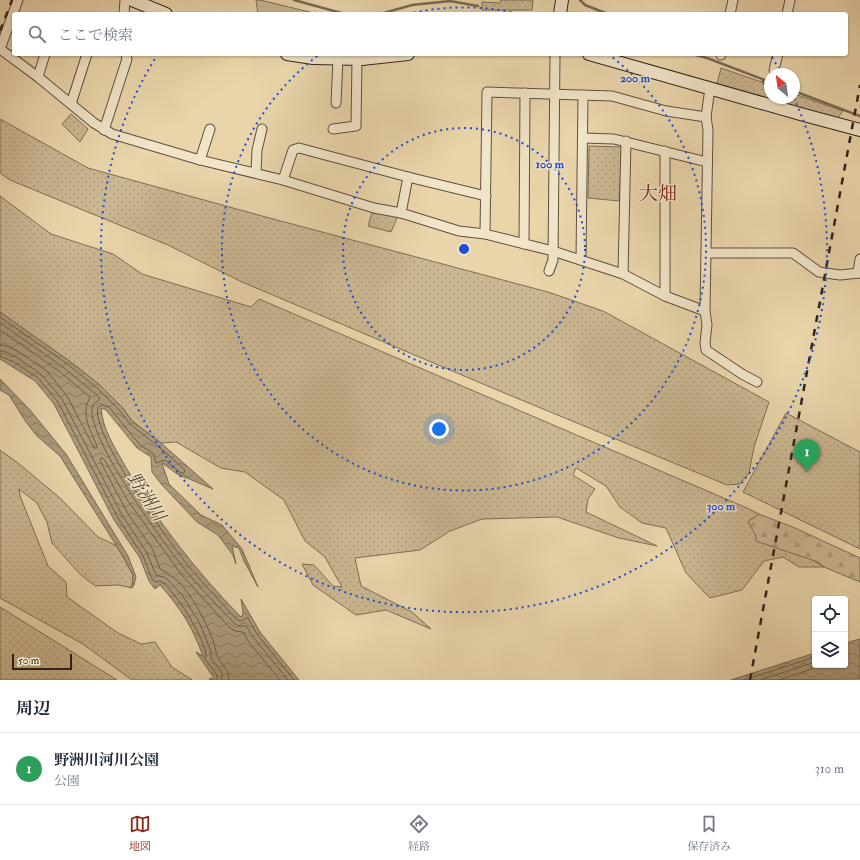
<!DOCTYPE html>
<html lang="ja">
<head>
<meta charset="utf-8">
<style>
	body { margin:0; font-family:"IM FELL Double Pica","Noto Serif JP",serif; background:#f6f6f7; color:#1f2937 }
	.controls { position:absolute; right:12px; bottom:12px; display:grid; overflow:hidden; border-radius:4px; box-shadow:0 1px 3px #0004 }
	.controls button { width:36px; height:36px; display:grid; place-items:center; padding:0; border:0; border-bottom:1px solid #e0e1e3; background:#fff; color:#1f2937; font:20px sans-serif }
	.compass { position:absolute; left:764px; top:68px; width:36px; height:36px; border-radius:50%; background:#fff; box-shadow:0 1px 3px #0004; rotate:331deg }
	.scale { position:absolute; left:12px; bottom:10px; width:60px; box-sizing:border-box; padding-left:4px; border:2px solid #31241a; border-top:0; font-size:11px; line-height:14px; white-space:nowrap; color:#31241a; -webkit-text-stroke:3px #f1e4c8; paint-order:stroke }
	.you { position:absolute; left:439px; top:429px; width:14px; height:14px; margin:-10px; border:3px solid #fff; border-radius:50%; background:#1a73e8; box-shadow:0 0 0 6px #1a73e833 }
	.badge { display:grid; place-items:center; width:26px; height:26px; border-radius:50%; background:#8f2418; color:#fff; font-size:13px; font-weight:700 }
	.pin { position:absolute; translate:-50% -33px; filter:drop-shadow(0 1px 2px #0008) }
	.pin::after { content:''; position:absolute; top:21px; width:14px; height:12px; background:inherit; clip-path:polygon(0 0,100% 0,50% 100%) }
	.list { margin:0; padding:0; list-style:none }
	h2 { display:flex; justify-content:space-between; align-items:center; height:52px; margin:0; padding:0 16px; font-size:17px }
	h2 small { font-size:13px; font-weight:400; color:#747a83 }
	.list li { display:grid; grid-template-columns:26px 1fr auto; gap:12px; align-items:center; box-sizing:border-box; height:72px; padding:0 16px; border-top:1px solid #e0e1e3 }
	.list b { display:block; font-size:15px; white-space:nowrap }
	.list p { margin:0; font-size:13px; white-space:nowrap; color:#747a83 }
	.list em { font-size:13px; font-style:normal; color:#747a83 }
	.icon { flex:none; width:22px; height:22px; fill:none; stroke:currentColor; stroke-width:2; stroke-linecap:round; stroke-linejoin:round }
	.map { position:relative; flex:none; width:860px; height:680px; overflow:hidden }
	.search { position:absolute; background:#fff; box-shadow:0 1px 3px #0004; left:12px; right:12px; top:12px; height:44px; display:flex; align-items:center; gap:10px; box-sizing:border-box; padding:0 14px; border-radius:4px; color:#747a83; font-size:15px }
	.sheet { height:124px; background:#fff }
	nav { display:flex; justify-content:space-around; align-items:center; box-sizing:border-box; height:56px; border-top:1px solid #e0e1e3; background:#fff; font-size:11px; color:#747a83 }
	nav a { display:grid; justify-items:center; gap:2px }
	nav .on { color:#8f2418 }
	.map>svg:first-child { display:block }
</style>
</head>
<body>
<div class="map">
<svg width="860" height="680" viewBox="0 0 860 680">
	<defs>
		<pattern id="grass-dots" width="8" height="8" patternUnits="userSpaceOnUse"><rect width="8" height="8" fill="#cbb792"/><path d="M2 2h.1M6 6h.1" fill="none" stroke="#af9d7d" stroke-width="1.8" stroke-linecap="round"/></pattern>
		<pattern id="forest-firs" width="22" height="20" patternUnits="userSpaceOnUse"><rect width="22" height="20" fill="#cbb792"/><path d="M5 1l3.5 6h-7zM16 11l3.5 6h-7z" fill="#af9d7d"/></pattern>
		<pattern id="water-waves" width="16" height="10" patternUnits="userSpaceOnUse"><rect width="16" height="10" fill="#ab997a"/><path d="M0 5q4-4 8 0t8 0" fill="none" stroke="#8c7d63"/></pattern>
	</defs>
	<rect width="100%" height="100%" fill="#ead5ab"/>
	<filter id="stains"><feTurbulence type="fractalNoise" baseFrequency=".005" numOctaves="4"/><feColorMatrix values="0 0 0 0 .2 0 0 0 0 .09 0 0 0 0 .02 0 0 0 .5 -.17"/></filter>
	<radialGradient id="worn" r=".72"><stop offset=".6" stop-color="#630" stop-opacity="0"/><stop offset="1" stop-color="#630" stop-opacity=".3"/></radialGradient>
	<g fill="url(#grass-dots)" stroke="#7e6e56">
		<polygon points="501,0 533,0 532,10 482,10 482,2 500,3"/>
		<polygon points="721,68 770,85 770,98 794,98 794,94 843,111 836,120 717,84"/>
		<polygon points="71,114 88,129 80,142 62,124"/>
		<polygon points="0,119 88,168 262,216 548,292 603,311 769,402 754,447 749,473 740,484 727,485 502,392 242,282 168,245 10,180 0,173"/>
		<polygon points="589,146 622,147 619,201 588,198"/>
		<polygon points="0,196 51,234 113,254 142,274 251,307 259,299 747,508 759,514 748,522 824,567 799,567 783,557 764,561 742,590 710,598 686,573 666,528 642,523 620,507 606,486 576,468 573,475 595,489 588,499 586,512 657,546 619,538 557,517 482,519 450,531 420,550 355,558 361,586 412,612 431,629 386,610 356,615 313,585 302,564 314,565 333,586 342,587 325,557 305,541 284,500 245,472 221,468 176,442 161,443 132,421 123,408 100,385 68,360 0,312"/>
		<polygon points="373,209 398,216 391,232 368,226"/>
		<polygon points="786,413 860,452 860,549 743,492"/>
		<polygon points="0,450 18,463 60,498 98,537 117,546 133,575 132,588 118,585 95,586 80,574 52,543 47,522 37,503 19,489 20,496 48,566 66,582 67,597 118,633 141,644 155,642 172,667 192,680 132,680 83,644 0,598"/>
		<polygon points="0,607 117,680 0,680"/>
	</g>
	<polygon fill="url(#forest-firs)" stroke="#7e6e56" points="759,514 795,528 860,558 860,582 824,567 818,562 756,541 756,536 748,522"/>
	<polygon fill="#cbb792" stroke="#7e6e56" points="256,0 260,0 318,14 258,14"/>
	<g fill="url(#water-waves)" stroke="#7a6a54">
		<path d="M0,312L68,360L100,385L123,408L132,421L161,443L213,489L187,478L180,476L162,463L169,484L201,515L222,525L242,549L258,587L244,561L239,548L232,546L236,564L233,555L218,535L197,522L162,485L152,472L151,457L137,448L106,410L101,408C103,430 114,446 124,464C156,520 196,571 241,617L243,613L241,599L260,632L299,680H211L209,679L214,678L196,652L203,656C193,628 180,607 160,585L155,589L149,581L140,558L114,520L54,404L35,381L0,359Z"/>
		<polygon points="0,379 30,410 66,454 128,556 136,577 134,585 132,588 133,575 124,558 60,456 37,436 26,422 9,395 0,390"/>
		<polygon points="860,639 860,679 731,680 815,653 815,665 845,665 845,643"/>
	</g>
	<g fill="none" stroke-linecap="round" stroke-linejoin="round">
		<g stroke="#6e5e4a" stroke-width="1">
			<path d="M0,317L66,363L97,388L120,411L130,424L159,447L185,470L184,473H181L165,460L156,463L154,454L140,445L109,407L102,405L98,407C90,433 171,545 190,568C205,586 222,603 237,620L242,621L246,618H248L257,634L294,680"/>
			<path d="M0,323L63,367L99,397V400C96,402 92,404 92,409C89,441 164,544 186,571C201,589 218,606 234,623L239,626H246L253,637L288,680"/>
			<path d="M0,330L59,371L90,397C89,401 86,404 86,409C85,422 92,434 97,446V448H94L67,396L47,371L19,352L7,346L0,345"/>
			<polyline points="0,351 4,351 16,357 41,374 62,399 122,515 147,553 156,575 166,578 182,595 199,622 211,651 211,658 222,673 222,680"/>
			<path d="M0,356L14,362L38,378L58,402L118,518L143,556L152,579L155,582L159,581L163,582C180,600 192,619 202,641C204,647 207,652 205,659L217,675V680"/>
			<path d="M229,680C229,670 223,666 218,658C216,654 215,646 213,640C203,616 186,580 160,569L153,550L127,512L100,461L101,458L104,459L128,501L181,574L229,627L235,631L243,632L248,641L280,680"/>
			<polyline points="744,680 815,657"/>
			<polyline points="760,680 815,662"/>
			<polyline points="779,680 823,665"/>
		</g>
		<g stroke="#7a6a54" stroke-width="2.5">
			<polyline points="294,0 345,14"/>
			<polyline points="580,0 585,5 608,14"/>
			<polyline points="380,14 412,5 450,1 478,6"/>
			<polyline points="692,54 707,58 770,82"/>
			<polyline points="762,79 764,84 770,86"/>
			<polyline points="794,91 860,116"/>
		</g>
		<defs>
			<g id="street">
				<polyline points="124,14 125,0"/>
				<polyline points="730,14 733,0"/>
				<polyline points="787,14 790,0"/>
				<polyline points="0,49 38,77 94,123 112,134 200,160 283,180 374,208 401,213 459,231 485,234 553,251 623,274 665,296 705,311"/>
				<polyline points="0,49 18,0"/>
				<polyline points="721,55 721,54"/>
				<polyline points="774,70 778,54"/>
				<polyline points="38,77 45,54"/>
				<polyline points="710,88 706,117 708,130 705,311 707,325 705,343 706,350 742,374 757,382"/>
				<polyline points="336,103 338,59"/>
				<polyline points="71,104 87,54"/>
				<polyline points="333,129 356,126 357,59"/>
				<polyline points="104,130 127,59 126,54"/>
				<polyline points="583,138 614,139 707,162"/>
				<polyline points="200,160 210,129"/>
				<polyline points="256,173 257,150 262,129"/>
				<polyline points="283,180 293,150 299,148 408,177 486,196"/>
				<polyline points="401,213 408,177"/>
				<polyline points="485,234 487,92 612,96 666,111 706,117"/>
				<polyline points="524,244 525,93"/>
				<polyline points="706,253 793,253 819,272 840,275 860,273"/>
				<polyline points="581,260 583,95"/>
				<polyline points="549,271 553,260 555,54"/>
				<polyline points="858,273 860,259"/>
				<polyline points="623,274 626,141"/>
				<polyline points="665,296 665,151"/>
			</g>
			<g id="secondary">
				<polyline points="132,0 166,14"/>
				<polyline points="560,14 562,0"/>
				<polyline points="287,54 313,58 362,59 408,54"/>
				<polyline points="589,54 804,115 860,130"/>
			</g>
		</defs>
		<use href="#street" stroke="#5f503e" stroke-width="11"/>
		<use href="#secondary" stroke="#31241a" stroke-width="14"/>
		<use href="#street" stroke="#f1e4c8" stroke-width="9"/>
		<use href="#secondary" stroke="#f1e4c8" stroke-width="12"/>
		<g stroke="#31241a" stroke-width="2.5" stroke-dasharray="7 7" stroke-linecap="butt">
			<polyline points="0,31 12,0"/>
			<polyline points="750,680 860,85"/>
		</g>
	</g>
	<g fill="none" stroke="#1d4ed8" stroke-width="2" stroke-dasharray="2 4">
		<circle cx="464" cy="249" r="121"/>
		<path d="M408 14A242 242 0 0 1 520 14M608 54A242 242 0 1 1 320 54"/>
		<path d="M772 57A363 363 0 0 1 781 73M794 98A363 363 0 1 1 156 57"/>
	</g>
	<g text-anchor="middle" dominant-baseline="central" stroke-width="3" stroke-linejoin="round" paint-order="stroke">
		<g font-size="18" font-style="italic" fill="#564737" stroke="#f1e4c8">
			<text transform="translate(146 497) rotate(57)">野洲川</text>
		</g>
		<g font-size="19" fill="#7a1f14" stroke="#f1e4c8">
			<text x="658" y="194">大畑</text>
		</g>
	</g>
	<circle cx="464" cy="249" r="6" fill="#1d4ed8" stroke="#f1e4c8" stroke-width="2"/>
	<g font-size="12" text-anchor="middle" font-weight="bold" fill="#1d4ed8" stroke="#f1e4c8" stroke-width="3" stroke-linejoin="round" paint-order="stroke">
		<text x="635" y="82">200 m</text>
		<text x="550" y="168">100 m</text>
		<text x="721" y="510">300 m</text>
	</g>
	<rect width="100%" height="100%" filter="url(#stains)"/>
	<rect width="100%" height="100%" fill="url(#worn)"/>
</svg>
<div class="controls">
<button><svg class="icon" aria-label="locate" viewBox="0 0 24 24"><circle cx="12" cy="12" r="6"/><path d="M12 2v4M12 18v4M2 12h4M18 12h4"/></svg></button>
<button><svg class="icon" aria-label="layers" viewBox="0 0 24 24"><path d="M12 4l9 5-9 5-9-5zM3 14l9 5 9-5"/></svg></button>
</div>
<svg class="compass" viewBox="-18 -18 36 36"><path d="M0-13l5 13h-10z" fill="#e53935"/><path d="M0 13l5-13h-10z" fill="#747a83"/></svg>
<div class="scale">50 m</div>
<div class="you"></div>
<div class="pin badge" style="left:807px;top:472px;background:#2e9e5b">1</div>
<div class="search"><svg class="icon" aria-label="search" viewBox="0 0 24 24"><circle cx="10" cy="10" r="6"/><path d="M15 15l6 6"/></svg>ここで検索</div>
</div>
<section class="sheet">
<h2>周辺<small></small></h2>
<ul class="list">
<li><span class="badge" style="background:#2e9e5b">1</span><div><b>野洲川河川公園</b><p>公園</p></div><em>310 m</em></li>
</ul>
</section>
<nav>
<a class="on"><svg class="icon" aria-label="map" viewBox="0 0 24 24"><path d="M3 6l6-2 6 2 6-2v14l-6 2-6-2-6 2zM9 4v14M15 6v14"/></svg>地図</a>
<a><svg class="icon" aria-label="directions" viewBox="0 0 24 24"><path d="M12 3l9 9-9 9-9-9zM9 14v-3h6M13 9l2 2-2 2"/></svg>経路</a>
<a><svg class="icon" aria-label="saved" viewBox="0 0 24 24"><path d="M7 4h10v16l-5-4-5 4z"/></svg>保存済み</a>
</nav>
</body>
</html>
